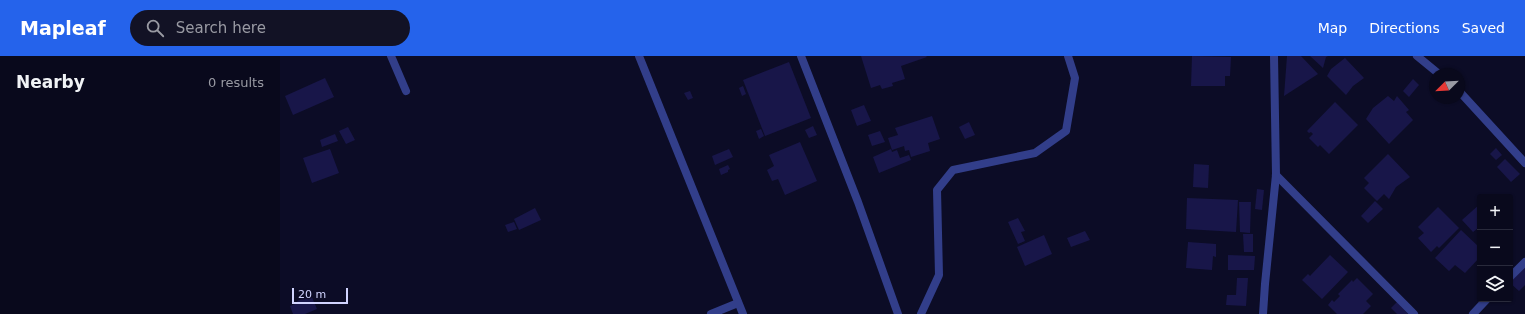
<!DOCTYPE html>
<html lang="en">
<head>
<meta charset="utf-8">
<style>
	body { margin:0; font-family:"DejaVu Sans",sans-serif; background:#121225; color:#f1f3f6 }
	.controls { position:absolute; right:12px; bottom:12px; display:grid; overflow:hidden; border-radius:4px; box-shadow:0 1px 3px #0004 }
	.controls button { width:36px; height:36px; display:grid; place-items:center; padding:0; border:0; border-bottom:1px solid #292a3b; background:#09091c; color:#f1f3f6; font:20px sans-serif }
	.compass { position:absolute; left:1149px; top:12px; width:36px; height:36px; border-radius:50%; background:#09091c; box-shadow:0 1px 3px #0004; rotate:246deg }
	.scale { position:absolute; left:12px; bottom:10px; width:56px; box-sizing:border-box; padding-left:4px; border:2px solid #d1d4ff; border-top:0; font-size:11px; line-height:14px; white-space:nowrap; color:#d1d4ff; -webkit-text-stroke:3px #0c0c26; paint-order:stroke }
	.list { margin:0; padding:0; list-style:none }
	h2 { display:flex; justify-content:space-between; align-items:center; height:52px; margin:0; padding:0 16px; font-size:17px }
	h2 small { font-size:13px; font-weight:400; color:#999aa3 }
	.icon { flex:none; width:22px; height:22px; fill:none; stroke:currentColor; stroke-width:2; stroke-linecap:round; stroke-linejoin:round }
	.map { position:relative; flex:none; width:1245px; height:258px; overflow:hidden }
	header { display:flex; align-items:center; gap:24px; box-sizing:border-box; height:56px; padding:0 20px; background:#2563eb; color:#fff }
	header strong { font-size:19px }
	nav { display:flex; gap:22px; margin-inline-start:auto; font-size:14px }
	.search { width:280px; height:36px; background:#121225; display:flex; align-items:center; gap:10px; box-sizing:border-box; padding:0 14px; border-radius:22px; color:#999aa3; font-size:15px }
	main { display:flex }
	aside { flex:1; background:#09091c }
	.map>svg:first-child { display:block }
</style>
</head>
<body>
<header>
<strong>Mapleaf</strong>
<div class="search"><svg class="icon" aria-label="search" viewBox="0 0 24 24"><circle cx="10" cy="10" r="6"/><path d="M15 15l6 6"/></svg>Search here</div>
<nav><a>Map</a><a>Directions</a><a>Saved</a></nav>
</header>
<main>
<aside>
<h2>Nearby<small>0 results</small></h2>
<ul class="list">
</ul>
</aside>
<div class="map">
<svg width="1245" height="258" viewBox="0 0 1245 258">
	<rect width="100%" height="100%" fill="#0c0c26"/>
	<g fill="#181649">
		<polygon points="581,0 646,0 647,1 621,10 625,23 612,27 613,30 602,33 600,29 591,32"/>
		<polygon points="912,0 951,1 950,20 945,20 945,30 911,30"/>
		<polygon points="1007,0 1021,0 1038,18 1004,40"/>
		<polygon points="1030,0 1048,0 1046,1 1043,12"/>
		<polygon points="1065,2 1084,22 1073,30 1066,39 1047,20 1051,13"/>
		<polygon points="509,6 531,62 485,80 463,24"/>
		<polygon points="45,22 54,41 13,59 5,40"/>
		<polygon points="1133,23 1139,29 1129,41 1123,35"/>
		<polygon points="463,30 466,38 462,40 459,32"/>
		<polygon points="410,35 413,42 408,44 404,37"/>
		<polygon points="1108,40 1114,45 1117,40 1129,54 1126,56 1133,64 1109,88 1086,63 1093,52"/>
		<polygon points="1055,46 1078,69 1049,98 1040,89 1038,91 1029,82 1033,78 1031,76 1029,77 1027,75"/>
		<polygon points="584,49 591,65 577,70 571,54"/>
		<polygon points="652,60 660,83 648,87 650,95 631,101 629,94 625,95 624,90 612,94 608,82 618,79 615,72"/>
		<polygon points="689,66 695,79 685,83 679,71"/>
		<polygon points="533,70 537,79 529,82 525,74"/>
		<polygon points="68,71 75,84 66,88 59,75"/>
		<polygon points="481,73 484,80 479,83 476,75"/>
		<polygon points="600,75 605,86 592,90 588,79"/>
		<polygon points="55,78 58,85 42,91 40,84"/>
		<polygon points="520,86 537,125 505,139 498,123 492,125 487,114 494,110 489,99"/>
		<polygon points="1216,92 1222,99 1216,104 1210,98"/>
		<polygon points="50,93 59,117 32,127 23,102"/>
		<polygon points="449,93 453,101 435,109 432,100"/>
		<polygon points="611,93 612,96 617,94 620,102 629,99 631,104 599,117 593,101"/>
		<polygon points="1108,98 1130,121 1116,131 1109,143 1104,138 1097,145 1084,132 1089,127 1084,122"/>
		<polygon points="1225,103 1240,118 1231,126 1217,111"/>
		<polygon points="914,108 929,109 928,132 913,131"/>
		<polygon points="448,109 450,113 448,114 448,116 441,119 439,113"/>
		<polygon points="977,133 984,134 982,154 975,153"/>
		<polygon points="907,142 958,144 956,176 906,173"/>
		<polygon points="1095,145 1103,153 1088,167 1081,160"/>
		<polygon points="959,146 971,146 970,177 960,176"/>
		<polygon points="1200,148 1200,177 1197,173 1193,176 1182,164"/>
		<polygon points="1158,151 1179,172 1159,192 1157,190 1151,196 1138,182 1144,177 1138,171"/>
		<polygon points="255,152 261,164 239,174 234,163"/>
		<polygon points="738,162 745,175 741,176 745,185 738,188 728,166"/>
		<polygon points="234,166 237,173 228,176 225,169"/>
		<polygon points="1181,174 1200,192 1200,201 1185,217 1175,209 1169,215 1155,202"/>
		<polygon points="805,175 810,184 791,191 787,182"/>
		<polygon points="963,178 973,178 973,196 964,196"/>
		<polygon points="764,179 772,198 745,210 737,191"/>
		<polygon points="908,186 936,188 936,201 933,200 932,214 906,212"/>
		<polygon points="948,199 975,200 974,214 948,214"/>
		<polygon points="1050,199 1068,216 1042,243 1022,224 1028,218 1030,220"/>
		<polygon points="1243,210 1245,212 1245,229 1239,235 1230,227 1230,225"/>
		<polygon points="957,222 968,222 966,250 946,249 947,239 956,239"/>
		<polygon points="1077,222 1093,238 1086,245 1091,250 1083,258 1057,258 1048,249 1052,244 1054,246 1060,240 1058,238 1072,224 1073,226"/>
		<polygon points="31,239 37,253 25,258 13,258 10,250 18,247 17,245"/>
		<polygon points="1117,246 1128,258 1117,258 1111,252"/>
	</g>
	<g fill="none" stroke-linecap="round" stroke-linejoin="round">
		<g stroke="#323e8a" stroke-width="8">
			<polyline points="111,0 126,35"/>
			<polyline points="359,0 463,258"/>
			<polyline points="521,0 578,146 618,258"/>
			<polyline points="1137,0 1159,18"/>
			<polyline points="1179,35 1245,107"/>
			<polyline points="996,119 1134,258"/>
			<polyline points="1230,221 1245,206"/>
			<polyline points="431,258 458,247"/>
			<polyline points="641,258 659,219 657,134 673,114 755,97 786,75 795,22 788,0"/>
			<polyline points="983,258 985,228 996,119 994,0"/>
			<polyline points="1193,258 1207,243"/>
		</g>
	</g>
</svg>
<div class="controls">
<button>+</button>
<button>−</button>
<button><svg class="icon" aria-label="layers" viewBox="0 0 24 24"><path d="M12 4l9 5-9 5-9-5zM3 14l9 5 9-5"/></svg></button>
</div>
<svg class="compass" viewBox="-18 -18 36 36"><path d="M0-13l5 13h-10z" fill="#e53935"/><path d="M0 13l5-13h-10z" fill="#999aa3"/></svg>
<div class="scale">20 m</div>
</div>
</main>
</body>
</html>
